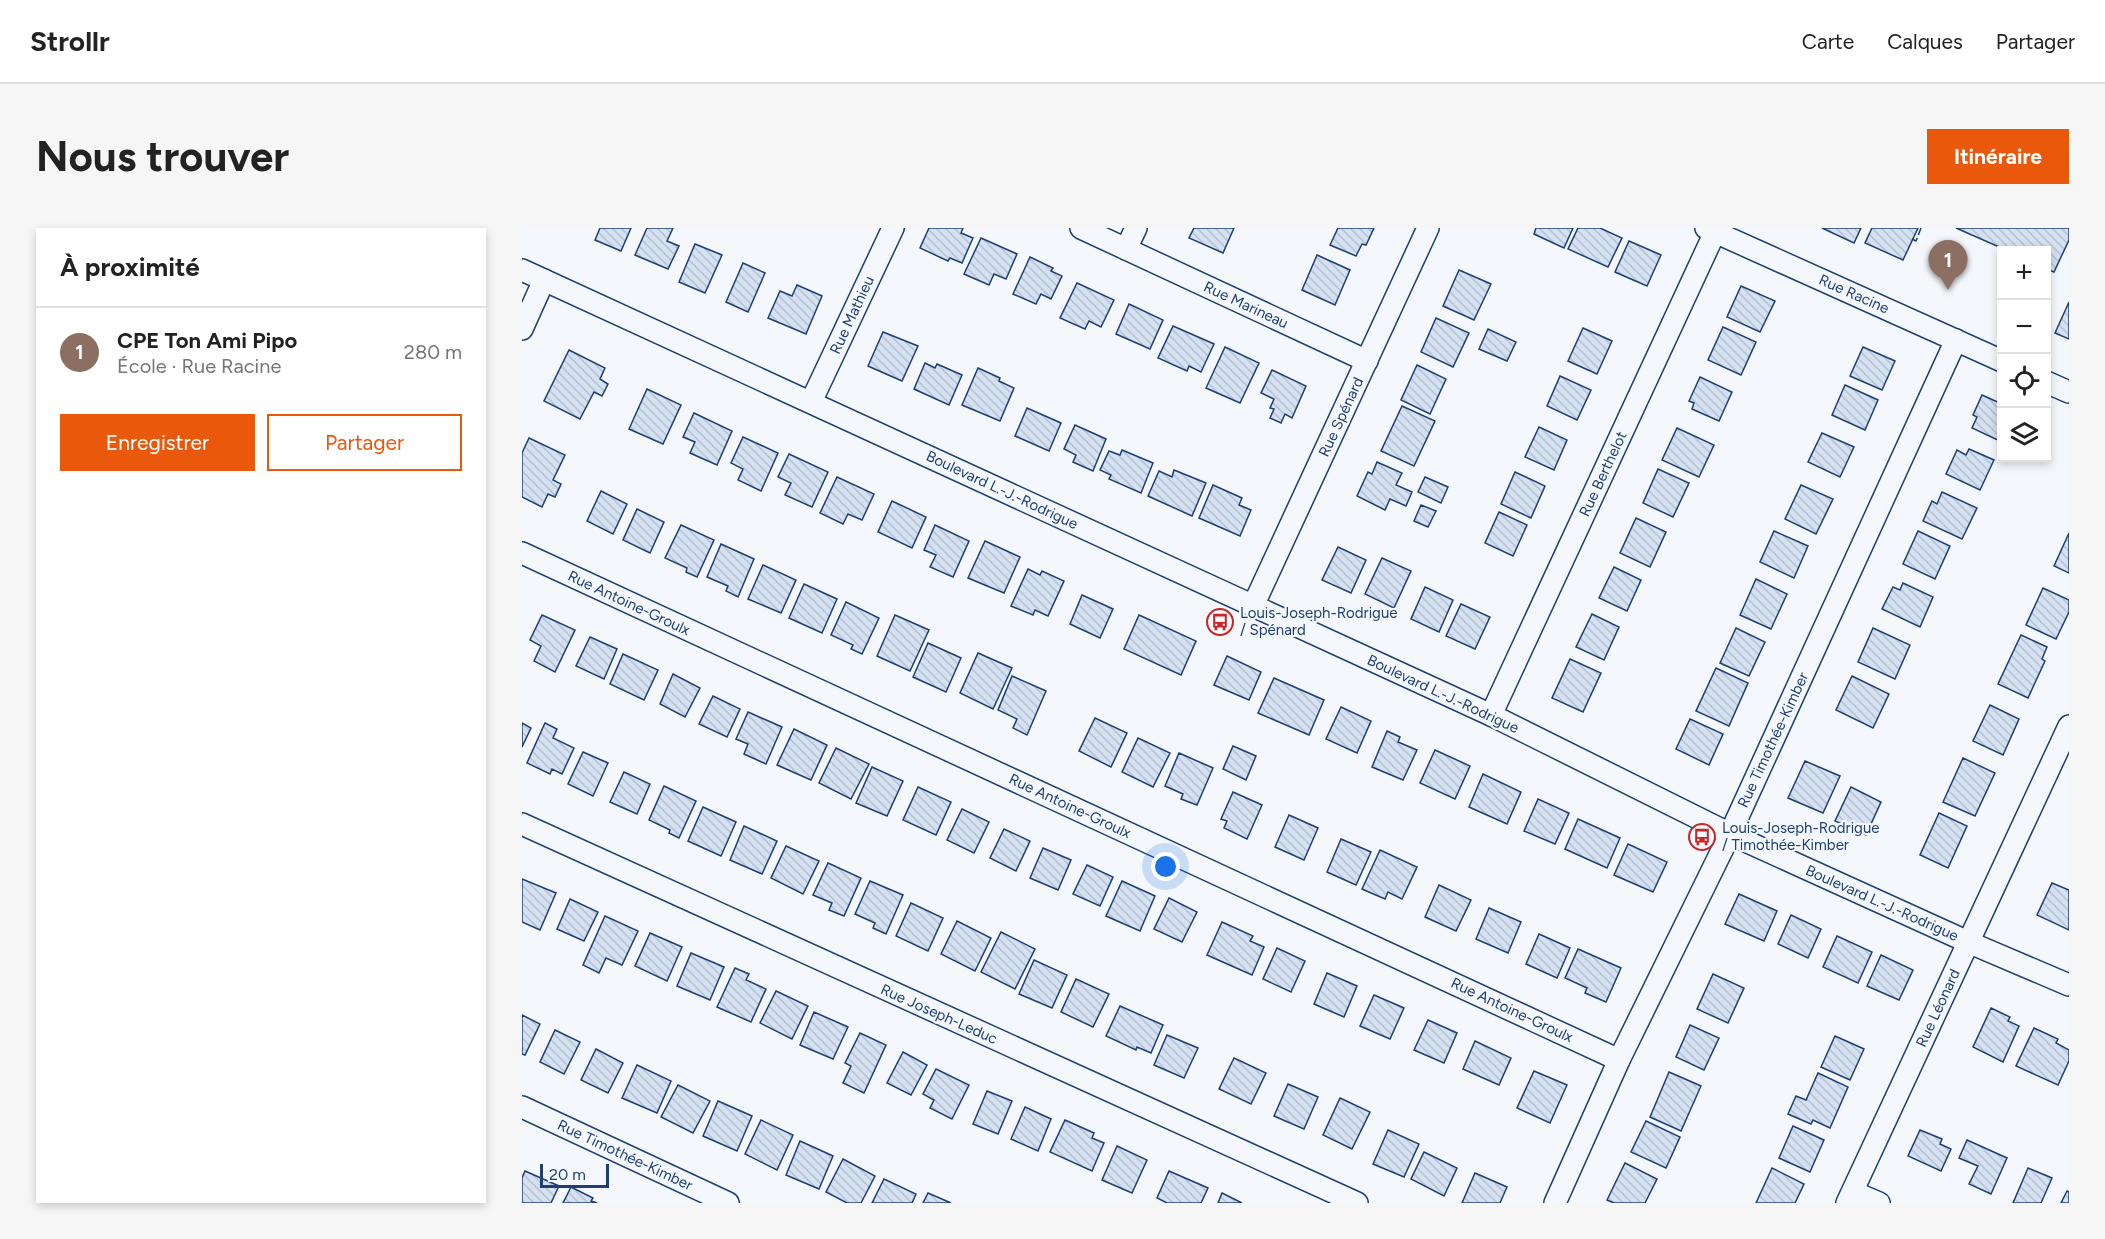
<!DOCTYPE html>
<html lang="fr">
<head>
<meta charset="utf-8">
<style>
	body { margin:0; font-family:Figtree,sans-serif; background:#f6f6f6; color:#222 }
	.controls { position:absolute; right:18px; top:18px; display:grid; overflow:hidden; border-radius:0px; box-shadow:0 3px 9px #0003 }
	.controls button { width:54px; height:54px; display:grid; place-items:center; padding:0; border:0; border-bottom:2px solid #e0e0e0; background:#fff; color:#222; font:30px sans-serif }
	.scale { position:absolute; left:18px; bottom:15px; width:69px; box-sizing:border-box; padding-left:6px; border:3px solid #1d3f73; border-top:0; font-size:16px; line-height:21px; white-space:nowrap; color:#1d3f73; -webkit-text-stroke:4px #f4f7fb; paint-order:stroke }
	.you { position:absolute; left:644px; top:639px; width:21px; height:21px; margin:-15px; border:4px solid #fff; border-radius:50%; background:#1a73e8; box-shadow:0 0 0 9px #1a73e833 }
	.badge { display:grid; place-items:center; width:39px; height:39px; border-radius:50%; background:#ea580c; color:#fff; font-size:20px; font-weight:700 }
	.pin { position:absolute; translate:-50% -50px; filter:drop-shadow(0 2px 3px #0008) }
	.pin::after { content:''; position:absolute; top:32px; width:21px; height:18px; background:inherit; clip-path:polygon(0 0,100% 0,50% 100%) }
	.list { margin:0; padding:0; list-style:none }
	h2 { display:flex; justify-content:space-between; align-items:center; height:78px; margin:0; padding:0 24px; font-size:26px }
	h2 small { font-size:20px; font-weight:400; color:#767676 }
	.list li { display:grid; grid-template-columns:39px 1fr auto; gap:18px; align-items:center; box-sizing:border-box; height:90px; padding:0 24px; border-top:2px solid #e0e0e0 }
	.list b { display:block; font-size:22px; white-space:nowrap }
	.list p { margin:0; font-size:20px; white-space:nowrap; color:#767676 }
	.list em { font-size:20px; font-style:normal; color:#767676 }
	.actions { display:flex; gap:12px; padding:18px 24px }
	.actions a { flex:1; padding:14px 0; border:2px solid #ea580c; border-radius:0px; text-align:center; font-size:21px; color:#ea580c }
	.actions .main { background:#ea580c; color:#fff }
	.icon { flex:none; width:33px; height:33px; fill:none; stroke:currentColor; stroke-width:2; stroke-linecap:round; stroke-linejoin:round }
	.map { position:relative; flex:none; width:1547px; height:975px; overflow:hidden; border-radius:0px }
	header { display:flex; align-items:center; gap:36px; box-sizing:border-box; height:84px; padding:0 30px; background:#fff; border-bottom:2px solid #e0e0e0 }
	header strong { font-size:28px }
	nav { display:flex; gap:33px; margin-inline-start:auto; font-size:21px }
	.intro { display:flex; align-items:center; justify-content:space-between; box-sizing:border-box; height:144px; padding:0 36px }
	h1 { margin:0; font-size:42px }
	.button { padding:15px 27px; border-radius:0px; background:#ea580c; color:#fff; font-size:21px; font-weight:700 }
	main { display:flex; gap:36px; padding:0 36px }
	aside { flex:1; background:#fff; border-radius:0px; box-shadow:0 3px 9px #0003 }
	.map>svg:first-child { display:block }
</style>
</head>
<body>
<header>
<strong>Strollr</strong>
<nav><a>Carte</a><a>Calques</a><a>Partager</a></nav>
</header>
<div class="intro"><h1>Nous trouver</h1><a class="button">Itinéraire</a></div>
<main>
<aside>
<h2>À proximité<small></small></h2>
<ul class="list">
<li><span class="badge" style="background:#8d6e63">1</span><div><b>CPE Ton Ami Pipo</b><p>École · Rue Racine</p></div><em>280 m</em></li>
</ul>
<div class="actions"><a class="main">Enregistrer</a><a>Partager</a></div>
</aside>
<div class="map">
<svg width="1547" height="975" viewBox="0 0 1547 975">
	<defs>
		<pattern id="building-back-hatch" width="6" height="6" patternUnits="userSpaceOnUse" patternTransform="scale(1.5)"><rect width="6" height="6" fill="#d5e0f0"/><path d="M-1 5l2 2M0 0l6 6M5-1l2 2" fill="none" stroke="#b6c1d1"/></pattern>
	</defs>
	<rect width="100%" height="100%" fill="#f4f7fb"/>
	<g fill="url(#building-back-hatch)" stroke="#1d3f73" stroke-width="1.5">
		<polygon points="78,0 109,0 99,23 73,12"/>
		<polygon points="125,0 151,0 145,13 157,18 146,41 113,27"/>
		<polygon points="407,0 441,0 439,5 451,10 440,35 428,30 426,33 398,20"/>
		<polygon points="672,0 712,0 701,25 667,10"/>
		<polygon points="816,0 852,0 844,17 840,16 834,28 808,17"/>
		<polygon points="1014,0 1051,0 1042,20 1012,6"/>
		<polygon points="1056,0 1078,0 1100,10 1086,39 1046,21"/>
		<polygon points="1300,0 1339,0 1332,15"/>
		<polygon points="1350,0 1396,0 1381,32 1343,15"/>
		<polygon points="1434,0 1547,0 1547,12 1532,44 1524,41 1524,22 1484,22"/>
		<polygon points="459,10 495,26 484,51 472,46 467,57 442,46"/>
		<polygon points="1107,13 1139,27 1125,58 1093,44"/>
		<polygon points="173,16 200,27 183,65 157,54"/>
		<polygon points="795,27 828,42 813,77 780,62"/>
		<polygon points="508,29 531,40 529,43 540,48 529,71 519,66 514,76 491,66"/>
		<polygon points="221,35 243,45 226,84 204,74"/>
		<polygon points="937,42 969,56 952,92 921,78"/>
		<polygon points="555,55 592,72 579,99 567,93 563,101 538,90"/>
		<polygon points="275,57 300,68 284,106 246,90 258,63 270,68"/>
		<polygon points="1219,58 1253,73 1238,104 1205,89"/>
		<polygon points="1547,74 1547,111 1533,105"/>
		<polygon points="607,76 641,92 628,121 594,106"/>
		<polygon points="914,90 947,105 931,139 899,124"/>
		<polygon points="651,98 692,116 679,144 667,138 665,143 636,130"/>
		<polygon points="1201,99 1234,114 1219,147 1186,132"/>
		<polygon points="1061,100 1090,113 1075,146 1046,133"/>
		<polygon points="966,101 994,114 985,133 957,121"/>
		<polygon points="361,104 396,118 380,153 346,138"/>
		<polygon points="703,119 737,135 718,175 684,160"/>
		<polygon points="1341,119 1373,133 1360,162 1328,148"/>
		<polygon points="47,122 83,140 78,151 86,156 80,168 72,164 58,191 22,173"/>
		<polygon points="403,135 413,140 415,136 440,147 427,177 392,161"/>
		<polygon points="895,137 924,151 908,186 879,172"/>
		<polygon points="456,140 478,150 477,153 492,160 478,193 440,177"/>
		<polygon points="750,142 784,158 770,190 763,186 759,195 748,190 752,181 748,180 752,171 739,165"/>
		<polygon points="1038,148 1069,162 1055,192 1025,178"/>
		<polygon points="1178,149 1210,164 1197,193 1170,181 1172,175 1167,173"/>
		<polygon points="1323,157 1356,172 1343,202 1310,187"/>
		<polygon points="125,161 159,177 141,216 107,201"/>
		<polygon points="1460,167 1480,176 1480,214 1450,200 1455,189 1451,187"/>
		<polygon points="880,178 913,193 892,238 859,223"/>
		<polygon points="505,180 539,195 527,223 493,208"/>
		<polygon points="172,185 210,203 195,237 168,225 173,214 161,209"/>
		<polygon points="553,197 584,211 571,243 551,234 554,227 542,221"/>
		<polygon points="1017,199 1045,212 1032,242 1003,229"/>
		<polygon points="1155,200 1192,217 1177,249 1140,232"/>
		<polygon points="1300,205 1332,219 1318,249 1286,234"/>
		<polygon points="221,209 256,225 239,263 216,252 221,241 209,235"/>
		<polygon points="7,210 43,227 31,252 39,256 33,269 26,266 20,279 0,269 0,225"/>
		<polygon points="1447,221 1472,232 1458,262 1424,246 1435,222 1444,227"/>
		<polygon points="600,222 631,235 619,265 587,251 589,247 578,242 587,223 598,227"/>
		<polygon points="267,226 306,244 290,279 263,267 269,255 256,249"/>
		<polygon points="855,234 880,245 874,257 890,264 884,278 868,271 863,282 835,268 846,244 850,246"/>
		<polygon points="1136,241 1167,255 1151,289 1121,275"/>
		<polygon points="652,242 684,255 670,288 626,268 637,243 650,249"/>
		<polygon points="993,244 1023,258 1009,290 979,276"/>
		<polygon points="315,249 352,266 340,292 326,286 321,296 298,285"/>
		<polygon points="903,249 926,259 919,275 896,264"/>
		<polygon points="691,257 720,270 717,277 729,282 718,308 677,290"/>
		<polygon points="1279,257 1311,271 1294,306 1263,291"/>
		<polygon points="79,263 105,276 91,306 65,293"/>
		<polygon points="1420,264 1455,280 1440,311 1401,293 1410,273 1415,276"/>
		<polygon points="370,273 404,289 390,320 356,304"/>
		<polygon points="899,277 914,283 906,299 892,293"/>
		<polygon points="115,281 142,294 128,325 101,312"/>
		<polygon points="977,284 1005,297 991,328 963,315"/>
		<polygon points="1114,290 1144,304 1128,339 1098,325"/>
		<polygon points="159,297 192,312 175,349 164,344 165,340 143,330"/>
		<polygon points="413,297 447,313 431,349 408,339 414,327 402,322"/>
		<polygon points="1252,303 1286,318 1272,350 1238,334"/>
		<polygon points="1396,303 1428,318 1413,351 1381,336"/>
		<polygon points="1547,305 1547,345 1532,338"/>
		<polygon points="463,313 498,329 482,365 446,350"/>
		<polygon points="199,316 232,331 216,369 204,363 206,358 185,349"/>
		<polygon points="816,319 844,332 829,365 800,352"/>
		<polygon points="860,330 889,343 872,380 843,366"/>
		<polygon points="241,337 274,352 259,385 226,371"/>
		<polygon points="1092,339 1119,352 1105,383 1077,370"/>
		<polygon points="506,341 518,347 520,343 542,353 526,388 513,382 511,387 489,378"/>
		<polygon points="1234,351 1265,366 1249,401 1218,387"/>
		<polygon points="1381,355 1411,369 1398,399 1360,381 1371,359 1378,362"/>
		<polygon points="282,356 315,371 300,405 267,390"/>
		<polygon points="903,359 931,372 917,404 889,391"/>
		<polygon points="1521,360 1547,372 1547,384 1534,411 1504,397"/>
		<polygon points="560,367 591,381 578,410 548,396"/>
		<polygon points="324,374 357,390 340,426 329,421 331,417 309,407"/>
		<polygon points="939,376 968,389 953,421 924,408"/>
		<polygon points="1070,386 1097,399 1082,432 1054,419"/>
		<polygon points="20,387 53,402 33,444 12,433 19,418 8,412"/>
		<polygon points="373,387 407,402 388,443 355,428"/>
		<polygon points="617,387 674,413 659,447 602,421"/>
		<polygon points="1214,400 1243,414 1227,448 1198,435"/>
		<polygon points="1351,400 1388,417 1373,451 1336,434"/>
		<polygon points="1499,407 1525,419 1520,431 1523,433 1506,470 1476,456"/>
		<polygon points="68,409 95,421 82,451 54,438"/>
		<polygon points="406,415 439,430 424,464 391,449"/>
		<polygon points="456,425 490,440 471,481 438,465"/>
		<polygon points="101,426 136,442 122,472 88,456"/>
		<polygon points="705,428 739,444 727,472 692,457"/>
		<polygon points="1048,431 1079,445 1061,484 1030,470"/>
		<polygon points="1194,440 1226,455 1207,498 1174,483"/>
		<polygon points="151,446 178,460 163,489 138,476"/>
		<polygon points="490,448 524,463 505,507 491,500 495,491 476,482"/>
		<polygon points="1330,448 1367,466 1351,500 1314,482"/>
		<polygon points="752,450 802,472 787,507 736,485"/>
		<polygon points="191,468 218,481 205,509 177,496"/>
		<polygon points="1468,477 1497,491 1481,527 1451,513"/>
		<polygon points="819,479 849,493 835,525 804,511"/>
		<polygon points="226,484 260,499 244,536 222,526 226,516 214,511"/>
		<polygon points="573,490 605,505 589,539 557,523"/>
		<polygon points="1168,491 1201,506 1187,537 1154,521"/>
		<polygon points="0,495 9,500 0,519"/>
		<polygon points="23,495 35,501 31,510 52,520 40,546 30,541 28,546 5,535"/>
		<polygon points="272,501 305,517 289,552 255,537"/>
		<polygon points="865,503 878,509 876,514 895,522 881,552 850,539"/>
		<polygon points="616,510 648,525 631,559 600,544"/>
		<polygon points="711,518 734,528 724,552 701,541"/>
		<polygon points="314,520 347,536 329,571 297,555"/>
		<polygon points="913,522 948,538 933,571 898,555"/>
		<polygon points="61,524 86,535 71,568 46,556"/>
		<polygon points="657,525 691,540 675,577 659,571 661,566 643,558"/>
		<polygon points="1441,530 1473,545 1453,588 1421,574"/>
		<polygon points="1283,533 1318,548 1301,585 1266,570"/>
		<polygon points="350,539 381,553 365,588 334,575"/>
		<polygon points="102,544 128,556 115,586 88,574"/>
		<polygon points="961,546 999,564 985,596 947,579"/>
		<polygon points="142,558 174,573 157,610 147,605 148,602 127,592"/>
		<polygon points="396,559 429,574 414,607 381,592"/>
		<polygon points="1329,559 1359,574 1344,607 1313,593"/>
		<polygon points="711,564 740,577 725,611 702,600 705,593 699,591"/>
		<polygon points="1016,571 1047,585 1033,616 1002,603"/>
		<polygon points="181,579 214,594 199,628 166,613"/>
		<polygon points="440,581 467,594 452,625 425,612"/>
		<polygon points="1417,585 1445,598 1426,640 1398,627"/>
		<polygon points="767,587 796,600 782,632 753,619"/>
		<polygon points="1056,591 1098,610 1085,640 1043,621"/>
		<polygon points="222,598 255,613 240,646 208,632"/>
		<polygon points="482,601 508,613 494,643 468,630"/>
		<polygon points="819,611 849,624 834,657 805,644"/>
		<polygon points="1106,616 1145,634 1131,664 1092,647"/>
		<polygon points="264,618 297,633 281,666 249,650"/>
		<polygon points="521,620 549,632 536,662 508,650"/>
		<polygon points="858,622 895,639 880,671 866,664 863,671 840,661"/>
		<polygon points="306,635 339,650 322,688 307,682 310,675 291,667"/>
		<polygon points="565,637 591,649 578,678 551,666"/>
		<polygon points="0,651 34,665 18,702 0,694"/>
		<polygon points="348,653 381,667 364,706 351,700 353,695 333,686"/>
		<polygon points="600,653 633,668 618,703 584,688"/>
		<polygon points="1530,655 1547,662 1547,702 1515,687"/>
		<polygon points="917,657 949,672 934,703 903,689"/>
		<polygon points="1217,666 1255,683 1242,713 1203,696"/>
		<polygon points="647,670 675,684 660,714 632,701"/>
		<polygon points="48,671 76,684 62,713 35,701"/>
		<polygon points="389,675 421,690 406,723 374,708"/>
		<polygon points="967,680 999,694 986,725 954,711"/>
		<polygon points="1269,687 1299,701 1286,730 1256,716"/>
		<polygon points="83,688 116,703 100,737 84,730 77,745 61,737"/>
		<polygon points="435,693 469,710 453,743 419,726"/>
		<polygon points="700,694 731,708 728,713 742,719 730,747 685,727"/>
		<polygon points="479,704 513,721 493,761 459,744"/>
		<polygon points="128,705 160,719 145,753 113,738"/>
		<polygon points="1017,706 1048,720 1035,750 1004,736"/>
		<polygon points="1315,708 1350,724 1336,755 1301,739"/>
		<polygon points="755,720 783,733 769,764 741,751"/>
		<polygon points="1056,721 1099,740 1084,774 1063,765 1065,760 1043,750"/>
		<polygon points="169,725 202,739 188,772 155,758"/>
		<polygon points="1359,727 1391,742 1377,772 1345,758"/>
		<polygon points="512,732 545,747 530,780 497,766"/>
		<polygon points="213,740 227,746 224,752 244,761 229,794 195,779"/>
		<polygon points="805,745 835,758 822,789 792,776"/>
		<polygon points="1191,746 1222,760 1206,795 1175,781"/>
		<polygon points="554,751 587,766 571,799 539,784"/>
		<polygon points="254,763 286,778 270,811 238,795"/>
		<polygon points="852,767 882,780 868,811 838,798"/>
		<polygon points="598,778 641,797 629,825 615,819 614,822 584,808"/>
		<polygon points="1469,780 1488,789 1486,793 1497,798 1481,834 1451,819"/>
		<polygon points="292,784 326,799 311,831 278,817"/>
		<polygon points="0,787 18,796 3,827 0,826"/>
		<polygon points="906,792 935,805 922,835 892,822"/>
		<polygon points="1168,797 1197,810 1182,842 1154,829"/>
		<polygon points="1512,800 1536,811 1534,815 1547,822 1547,833 1536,857 1494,838"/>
		<polygon points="33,802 58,814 42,846 18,834"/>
		<polygon points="338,805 364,817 342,865 321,855 329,838 323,835"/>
		<polygon points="645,807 676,820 662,850 632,837"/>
		<polygon points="1313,808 1342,821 1328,852 1299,839"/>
		<polygon points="953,813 989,830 977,857 941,841"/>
		<polygon points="74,821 101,835 86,865 59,852"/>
		<polygon points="381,824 405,837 389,867 365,855"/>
		<polygon points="712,830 744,845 729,876 697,861"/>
		<polygon points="115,837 149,853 135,885 100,870"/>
		<polygon points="414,841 447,857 430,891 408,880 412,872 401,866"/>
		<polygon points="1012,843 1045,857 1028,895 995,880"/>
		<polygon points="1147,844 1179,858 1159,903 1128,889"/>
		<polygon points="1296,845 1326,859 1308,900 1291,892 1289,896 1266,886 1274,868 1284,872"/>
		<polygon points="766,856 796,869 782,901 752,888"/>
		<polygon points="156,857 188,873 171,905 139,889"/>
		<polygon points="465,863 490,873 476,906 451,896"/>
		<polygon points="818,870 848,884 830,921 801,907"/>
		<polygon points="196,873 230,888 215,923 181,908"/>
		<polygon points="503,879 529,891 516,923 489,911"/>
		<polygon points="239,892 271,907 255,942 223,926"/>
		<polygon points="543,892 572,905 570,910 582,915 570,943 528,924"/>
		<polygon points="1124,893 1158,909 1144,940 1109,924"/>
		<polygon points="1271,898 1302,912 1288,944 1257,930"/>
		<polygon points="866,902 897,916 882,949 851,936"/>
		<polygon points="1398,902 1420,911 1418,916 1429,921 1419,943 1386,928"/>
		<polygon points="1445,912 1485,930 1469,966 1447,956 1456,938 1437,930"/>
		<polygon points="278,913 311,928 297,961 264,947"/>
		<polygon points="595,918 625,932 610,965 580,952"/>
		<polygon points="902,924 935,940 922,968 889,951"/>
		<polygon points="321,931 353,948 339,975 325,975 304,964"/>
		<polygon points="1103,935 1135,951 1123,975 1092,975 1085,972"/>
		<polygon points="1250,940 1282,956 1273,975 1234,975"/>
		<polygon points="1506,940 1530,950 1519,975 1491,975"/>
		<polygon points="3,943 37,958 29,975 0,975 0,950"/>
		<polygon points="647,943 686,960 679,975 645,975 635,970"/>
		<polygon points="953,945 985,959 978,975 940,975"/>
		<polygon points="362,951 394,966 390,975 350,975"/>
		<polygon points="49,959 71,970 69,973 75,975 41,975"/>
		<polygon points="1545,963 1547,964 1547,975 1539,975"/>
		<polygon points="406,965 429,975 401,975"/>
		<polygon points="700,965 720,975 696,975"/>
	</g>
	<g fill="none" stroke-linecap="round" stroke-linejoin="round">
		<defs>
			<g id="street">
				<polyline points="559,0 845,133"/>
				<polyline points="1184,0 1480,133"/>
				<polyline points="604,21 614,0"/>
				<polyline points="0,42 969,487 1208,606 1446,714 1547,757"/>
				<polyline points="0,101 22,52"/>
				<polyline points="1524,154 1547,164"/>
				<polyline points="289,174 371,0"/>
				<polyline points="0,325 1097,832"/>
				<polyline points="731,378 906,0"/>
				<polyline points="969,487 1193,4"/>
				<polyline points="0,596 835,975"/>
				<polyline points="0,879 206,975"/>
				<polyline points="1331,964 1357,975"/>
				<polyline points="1033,975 1097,832 1208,606 1434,112"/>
				<polyline points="1325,975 1547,498"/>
			</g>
		</defs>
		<use href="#street" stroke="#1d3f73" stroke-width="24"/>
		<use href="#street" stroke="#f4f7fb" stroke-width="21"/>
		<polyline stroke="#1d3f73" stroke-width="1.5" stroke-dasharray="8 3" stroke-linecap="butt" points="1390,11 1394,13 1399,0"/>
	</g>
	<defs>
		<symbol id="bus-ring" viewBox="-11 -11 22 22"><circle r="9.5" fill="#f4f7fb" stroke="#c62828" stroke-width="1.5"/><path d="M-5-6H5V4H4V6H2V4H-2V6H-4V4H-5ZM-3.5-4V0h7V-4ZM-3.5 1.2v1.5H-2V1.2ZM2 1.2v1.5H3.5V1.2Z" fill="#c62828"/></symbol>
	</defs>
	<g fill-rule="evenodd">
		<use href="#bus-ring" x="683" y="379" width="30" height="30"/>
		<use href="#bus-ring" x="1165" y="594" width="30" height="30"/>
	</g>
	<g text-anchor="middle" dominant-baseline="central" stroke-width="4.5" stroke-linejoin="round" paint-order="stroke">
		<g font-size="15" fill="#1d3f73" stroke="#f4f7fb">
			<text transform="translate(1332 66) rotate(24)">Rue Racine</text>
			<text transform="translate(724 77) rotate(25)">Rue Marineau</text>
			<text transform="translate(330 87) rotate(-65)">Rue Mathieu</text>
			<text transform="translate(819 189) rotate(-65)">Rue Spénard</text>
			<text transform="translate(1081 246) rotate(-65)">Rue Berthelot</text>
			<text transform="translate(480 262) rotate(25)">Boulevard L.-J.-Rodrigue</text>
			<text transform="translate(107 375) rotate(25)">Rue Antoine-Groulx</text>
			<text transform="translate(921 466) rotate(25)">Boulevard L.-J.-Rodrigue</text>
			<text transform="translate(1251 512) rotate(-65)">Rue Timothée-Kimber</text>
			<text transform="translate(548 578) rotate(25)">Rue Antoine-Groulx</text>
			<text transform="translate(1360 675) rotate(24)">Boulevard L.-J.-Rodrigue</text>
			<text transform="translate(1416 780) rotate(-65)">Rue Léonard</text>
			<text transform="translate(990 782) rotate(25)">Rue Antoine-Groulx</text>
			<text transform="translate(417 786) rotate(24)">Rue Joseph-Leduc</text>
			<text transform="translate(103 927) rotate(25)">Rue Timothée-Kimber</text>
		</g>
		<g font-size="15" fill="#1d3f73" stroke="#f4f7fb" text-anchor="start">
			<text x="718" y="385">Louis-Joseph-Rodrigue<tspan x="718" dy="17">/ Spénard</tspan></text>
			<text x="1200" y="600">Louis-Joseph-Rodrigue<tspan x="1200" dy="17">/ Timothée-Kimber</tspan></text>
		</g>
	</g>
</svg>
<div class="controls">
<button>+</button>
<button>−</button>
<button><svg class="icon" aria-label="locate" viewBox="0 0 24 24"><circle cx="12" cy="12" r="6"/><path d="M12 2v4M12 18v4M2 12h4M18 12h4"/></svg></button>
<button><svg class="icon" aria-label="layers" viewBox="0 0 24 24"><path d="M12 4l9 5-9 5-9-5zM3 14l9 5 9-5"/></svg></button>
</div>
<div class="scale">20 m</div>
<div class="you"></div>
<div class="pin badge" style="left:1426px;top:62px;background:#8d6e63">1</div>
</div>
</main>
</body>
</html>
